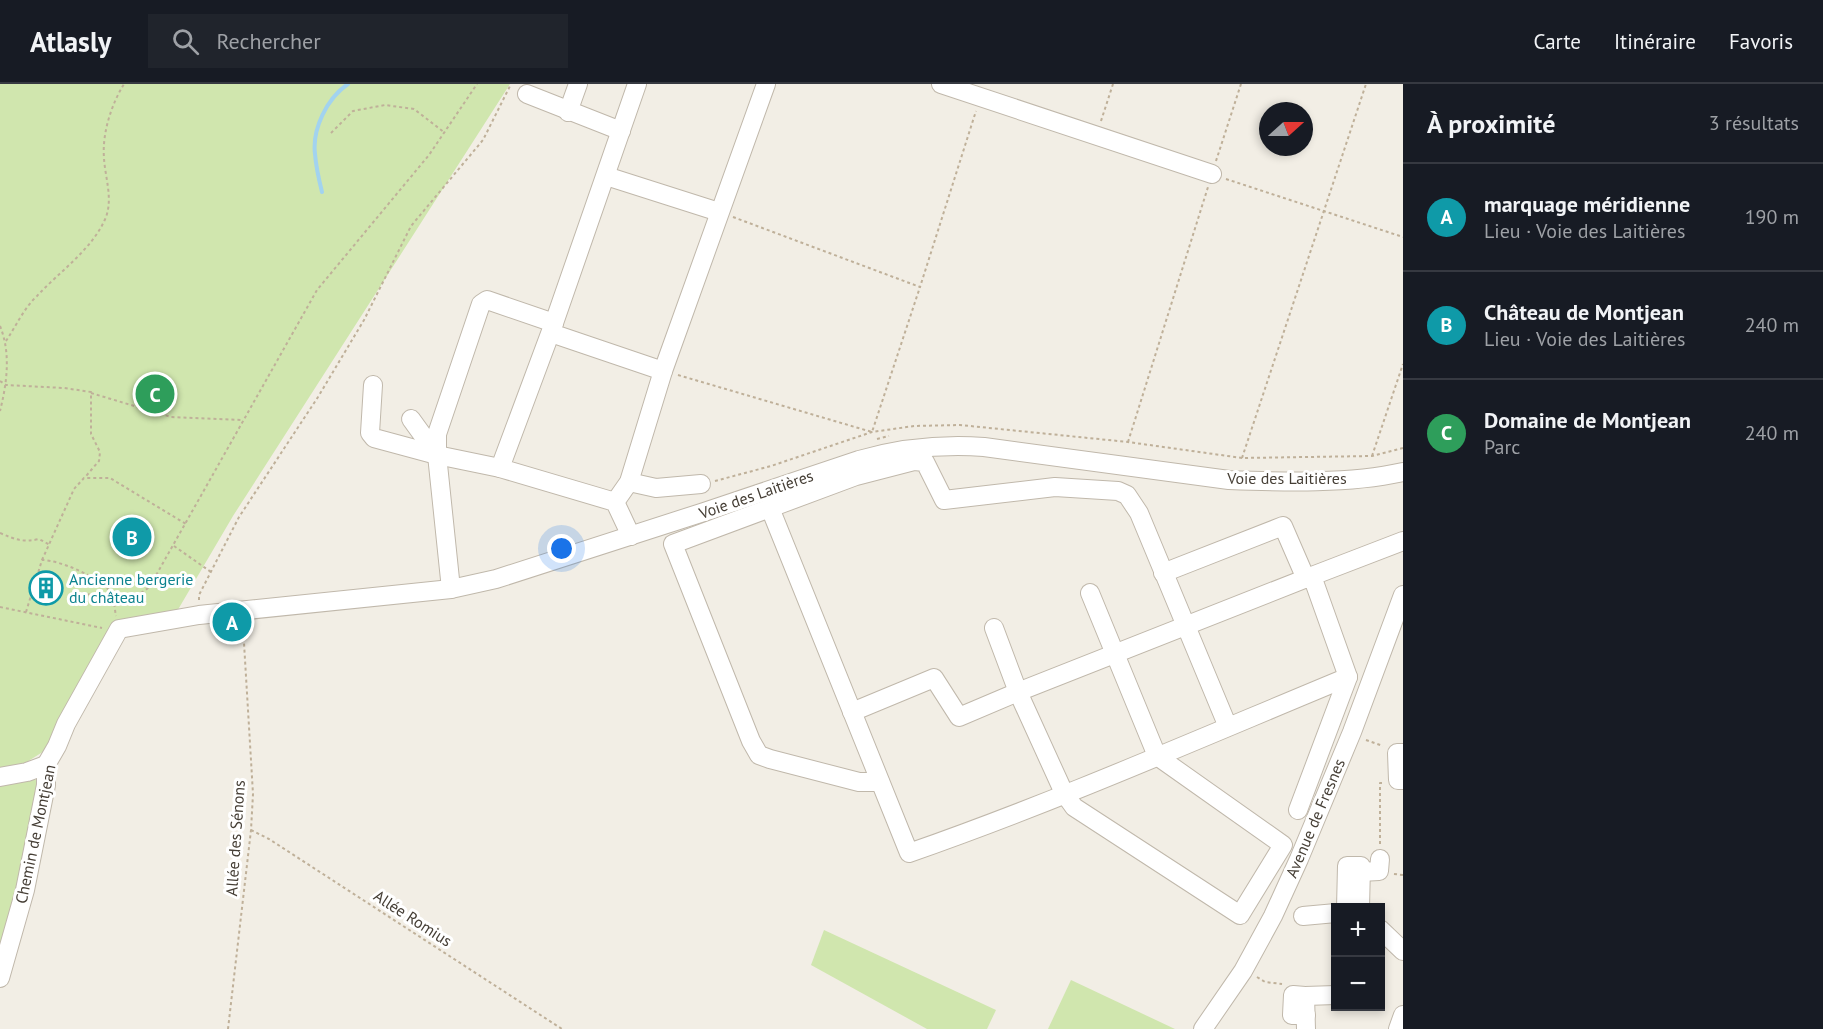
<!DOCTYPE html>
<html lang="fr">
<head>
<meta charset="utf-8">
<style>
	body { margin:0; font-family:"PT Sans",sans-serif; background:#20242c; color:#f1f3f6 }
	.controls { position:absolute; right:18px; bottom:18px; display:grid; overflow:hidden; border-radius:0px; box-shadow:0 3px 9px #0003 }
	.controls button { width:54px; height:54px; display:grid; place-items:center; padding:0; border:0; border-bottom:2px solid #363941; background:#171b24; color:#f1f3f6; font:30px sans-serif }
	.compass { position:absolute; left:1259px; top:18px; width:54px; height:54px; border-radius:50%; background:#171b24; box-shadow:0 3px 9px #0003; rotate:69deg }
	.you { position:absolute; left:562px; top:465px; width:21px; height:21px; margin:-15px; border:4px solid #fff; border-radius:50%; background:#1a73e8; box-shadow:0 0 0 9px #1a73e833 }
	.badge { display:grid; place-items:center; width:39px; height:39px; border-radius:50%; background:#7c3aed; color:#fff; font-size:20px; font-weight:700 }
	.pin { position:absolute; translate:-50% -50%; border:3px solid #fff; box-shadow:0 2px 6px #0006 }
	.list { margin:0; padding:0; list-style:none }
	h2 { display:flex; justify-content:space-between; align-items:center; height:78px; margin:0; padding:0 24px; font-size:26px }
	h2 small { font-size:20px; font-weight:400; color:#9ea1a6 }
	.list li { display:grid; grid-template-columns:39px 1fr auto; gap:18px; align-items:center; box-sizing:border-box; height:108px; padding:0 24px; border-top:2px solid #363941 }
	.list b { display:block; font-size:22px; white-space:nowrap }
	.list p { margin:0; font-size:20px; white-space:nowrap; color:#9ea1a6 }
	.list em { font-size:20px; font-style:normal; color:#9ea1a6 }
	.icon { flex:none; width:33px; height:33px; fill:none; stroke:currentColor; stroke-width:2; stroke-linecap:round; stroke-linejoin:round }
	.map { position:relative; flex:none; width:1403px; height:945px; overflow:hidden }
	header { display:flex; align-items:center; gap:36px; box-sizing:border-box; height:84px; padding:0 30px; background:#171b24; border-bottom:2px solid #363941 }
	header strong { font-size:28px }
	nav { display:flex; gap:33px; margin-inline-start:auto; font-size:21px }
	.search { width:420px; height:54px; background:#20242c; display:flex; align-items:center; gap:15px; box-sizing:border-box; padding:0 21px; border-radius:0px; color:#9ea1a6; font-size:22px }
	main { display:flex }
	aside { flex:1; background:#171b24 }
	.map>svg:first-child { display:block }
</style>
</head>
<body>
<header>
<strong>Atlasly</strong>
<div class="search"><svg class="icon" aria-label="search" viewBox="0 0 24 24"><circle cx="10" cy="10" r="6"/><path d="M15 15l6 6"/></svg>Rechercher</div>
<nav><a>Carte</a><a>Itinéraire</a><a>Favoris</a></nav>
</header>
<main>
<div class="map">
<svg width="1403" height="945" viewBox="0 0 1403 945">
	<rect width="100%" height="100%" fill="#f2eee5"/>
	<g fill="#d0e6ae">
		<polygon points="0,0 510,0 233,432 176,529 123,539 49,664 22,681 0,686"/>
		<polygon points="28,693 38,697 41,707 0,873 0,700"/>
		<polygon points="824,846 996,926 987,945 927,945 811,881"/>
		<polygon points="1071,896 1175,945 1048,945"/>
	</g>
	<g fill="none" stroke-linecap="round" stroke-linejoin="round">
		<path stroke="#a2d3ef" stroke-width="4" d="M322,108C319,96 316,83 315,70C312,45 327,14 348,0"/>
		<defs>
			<g id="minor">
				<polyline points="941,0 1212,90"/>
				<polyline points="527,10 621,47"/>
				<polyline points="568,28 578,0"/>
				<polyline points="606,92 719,128"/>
				<polyline points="551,249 663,287"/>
				<polyline points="373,301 370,349 374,354 437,371 500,384"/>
				<polyline points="411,335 437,371"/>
				<polyline points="629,398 656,404 701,400"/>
				<polyline points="615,418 629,398 663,287 766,0"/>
				<polyline points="770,424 673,460 751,657 759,671 770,675 859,698 880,698"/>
				<polyline points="631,452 615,418 500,384 554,239 637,0"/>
				<polyline points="1163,489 1283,442 1306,495"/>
				<polyline points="451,505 437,371 437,350 481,220 487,216 554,239"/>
				<polyline points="994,544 1018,608 1064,709 1074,723 1240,831 1283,761 1157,672 1090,509"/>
				<polyline points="852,628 934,594 959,633 1018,608 1312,492"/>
				<path d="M1228,643L1139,429L1127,411L1118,407L1055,403L944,416L925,378L914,377L856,392L770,424L909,769C1058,717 1203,653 1348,593L1312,492L1403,457"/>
				<polyline points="1403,669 1397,669 1398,696 1403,696"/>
				<polyline points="0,693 27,688 46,681"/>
				<polyline points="1298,726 1348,593"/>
				<polyline points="1361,788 1379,787 1380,775"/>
				<polyline points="1346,824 1347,782 1361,782 1360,824"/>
				<polyline points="1303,832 1336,829"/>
				<polyline points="1380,845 1403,867"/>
				<path d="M0,894L25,806L46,701V681L57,662L66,640L119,545L199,531L451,505L496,495L704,428L859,376C901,364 942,360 984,363L1229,396C1284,398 1350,400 1403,388"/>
				<polyline points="1305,912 1293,911 1292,931 1306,931"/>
				<polyline points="1203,945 1243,887 1273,832 1299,775 1352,648 1403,511"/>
				<polyline points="1306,945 1305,912 1336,911"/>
				<polyline points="1398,945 1403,931"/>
			</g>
		</defs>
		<use href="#minor" stroke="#c0b8ab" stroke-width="20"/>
		<g stroke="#bfb099" stroke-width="2" stroke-dasharray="3 3" stroke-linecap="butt">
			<polyline points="1101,37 1113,0"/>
			<polyline points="331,49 353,27 385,21 414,25 445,49"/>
			<polyline points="1216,77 1241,0"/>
			<polyline points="1226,95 1403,153"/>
			<polyline points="733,133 920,203 976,27"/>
			<path d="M0,242C11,269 7,299 0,327"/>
			<path d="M6,257C16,242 24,224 37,212C60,187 93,165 106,133C113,114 105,93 104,74C102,50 111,21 124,0"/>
			<polyline points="678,291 872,348 920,203"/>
			<polyline points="0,297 6,301 64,304 91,308 91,350 100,368 99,377 86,392"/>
			<polyline points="91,309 171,333 243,336"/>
			<polyline points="877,355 889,352"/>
			<polyline points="1128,358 1208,103"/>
			<polyline points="1372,372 1403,280"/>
			<polyline points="1242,374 1366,0"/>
			<polyline points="715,397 771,382 872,348 914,342 960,341 1128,358 1242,374 1372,372 1403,364"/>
			<path d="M0,449C14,455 23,459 39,455L50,461"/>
			<polyline points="174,462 211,488"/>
			<polyline points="42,476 74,405 84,394 110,394 186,440"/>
			<path d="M76,508C99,512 132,521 150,502L317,206L429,71L477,0"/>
			<polyline points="199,516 199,511 239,433 318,313 364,236 411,142 483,56 511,0"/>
			<polyline points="0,523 102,544"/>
			<path d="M26,528L42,476C59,476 96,492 108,505C115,512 114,523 116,532"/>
			<polyline points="1366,656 1383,662"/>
			<polyline points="251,746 269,755 562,945"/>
			<polyline points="1380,760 1380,699 1383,699"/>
			<polyline points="1394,790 1403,791"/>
			<polyline points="1257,893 1265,898 1282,900"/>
			<polyline points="228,945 251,746 253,710 243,542"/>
		</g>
		<use href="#minor" stroke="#fff" stroke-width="18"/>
	</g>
	<defs>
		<symbol id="building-ring" viewBox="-11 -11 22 22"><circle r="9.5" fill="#fff" stroke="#0f9aa8" stroke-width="1.5"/><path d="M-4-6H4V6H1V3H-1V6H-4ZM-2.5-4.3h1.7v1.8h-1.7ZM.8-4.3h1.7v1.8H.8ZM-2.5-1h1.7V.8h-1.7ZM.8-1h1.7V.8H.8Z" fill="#0f9aa8"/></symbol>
	</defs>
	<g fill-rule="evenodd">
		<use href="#building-ring" x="27" y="485" width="38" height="38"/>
	</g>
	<g text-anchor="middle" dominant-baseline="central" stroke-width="6" stroke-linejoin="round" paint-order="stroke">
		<g font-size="16" fill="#453e35" stroke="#fff">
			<text x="1287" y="394">Voie des Laitières</text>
			<text transform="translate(756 410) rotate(-19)">Voie des Laitières</text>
			<text transform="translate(1315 734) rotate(-67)">Avenue de Fresnes</text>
			<text transform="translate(35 750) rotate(-78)">Chemin de Montjean</text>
			<text transform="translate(235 754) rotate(-86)">Allée des Sénons</text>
			<text transform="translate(413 834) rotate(33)">Allée Romius</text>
		</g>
		<g font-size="16" fill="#0d838f" stroke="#fff" text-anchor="start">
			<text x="69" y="495">Ancienne bergerie<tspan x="69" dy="18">du château</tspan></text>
		</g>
	</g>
</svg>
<div class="controls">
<button>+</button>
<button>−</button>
</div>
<svg class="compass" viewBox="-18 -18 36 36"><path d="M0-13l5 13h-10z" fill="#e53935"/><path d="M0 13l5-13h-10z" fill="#9ea1a6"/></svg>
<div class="you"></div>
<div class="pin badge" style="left:232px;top:538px;background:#0f9aa8">A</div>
<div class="pin badge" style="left:132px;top:453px;background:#0f9aa8">B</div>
<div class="pin badge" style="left:155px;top:310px;background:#2e9e5b">C</div>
</div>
<aside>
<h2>À proximité<small>3 résultats</small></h2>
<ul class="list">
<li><span class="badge" style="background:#0f9aa8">A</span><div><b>marquage méridienne</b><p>Lieu · Voie des Laitières</p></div><em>190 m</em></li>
<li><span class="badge" style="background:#0f9aa8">B</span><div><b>Château de Montjean</b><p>Lieu · Voie des Laitières</p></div><em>240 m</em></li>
<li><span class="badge" style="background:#2e9e5b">C</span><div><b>Domaine de Montjean</b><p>Parc</p></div><em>240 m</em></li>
</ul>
</aside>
</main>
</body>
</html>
